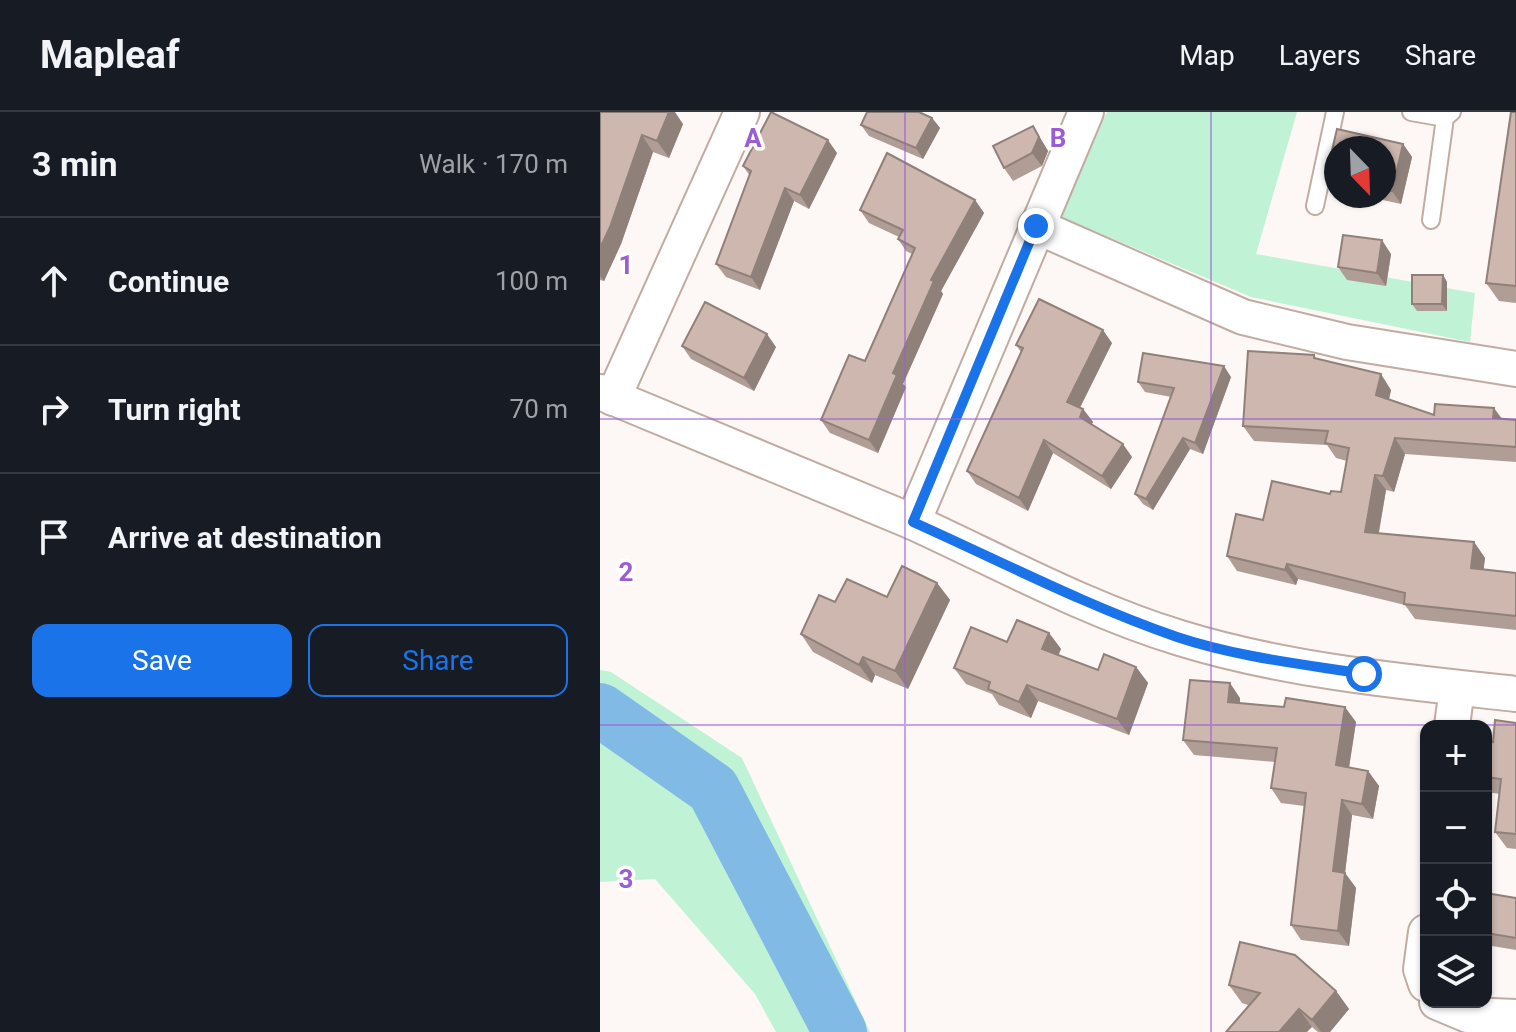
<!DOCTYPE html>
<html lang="en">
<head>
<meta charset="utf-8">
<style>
	body { margin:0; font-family:Roboto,sans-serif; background:#20242c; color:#f1f3f6 }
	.controls { position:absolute; right:24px; bottom:24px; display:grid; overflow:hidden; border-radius:16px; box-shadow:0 2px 6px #0004 }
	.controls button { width:72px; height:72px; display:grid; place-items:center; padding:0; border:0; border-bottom:2px solid #363941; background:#171b24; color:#f1f3f6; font:40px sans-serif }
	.compass { position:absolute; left:724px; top:24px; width:72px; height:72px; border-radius:50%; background:#171b24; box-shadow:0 2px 6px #0004; rotate:157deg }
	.stop { position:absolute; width:24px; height:24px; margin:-18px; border:6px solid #1a73e8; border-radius:50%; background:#fff }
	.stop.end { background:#1a73e8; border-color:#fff; box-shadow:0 2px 8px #0008 }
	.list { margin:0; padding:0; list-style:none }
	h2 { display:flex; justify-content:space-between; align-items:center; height:104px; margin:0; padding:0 32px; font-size:34px }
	h2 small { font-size:26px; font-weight:400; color:#9ea1a6 }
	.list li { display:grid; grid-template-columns:52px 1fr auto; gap:24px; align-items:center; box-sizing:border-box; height:128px; padding:0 32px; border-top:2px solid #363941 }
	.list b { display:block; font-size:30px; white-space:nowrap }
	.list em { font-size:26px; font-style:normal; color:#9ea1a6 }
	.actions { display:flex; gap:16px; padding:24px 32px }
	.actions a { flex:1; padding:18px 0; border:2px solid #1a73e8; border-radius:16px; text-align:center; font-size:28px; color:#1a73e8 }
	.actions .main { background:#1a73e8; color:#fff }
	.icon { flex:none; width:44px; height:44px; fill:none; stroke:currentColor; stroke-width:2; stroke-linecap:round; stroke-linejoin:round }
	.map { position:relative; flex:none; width:916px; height:920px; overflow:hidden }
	header { display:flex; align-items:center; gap:48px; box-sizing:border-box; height:112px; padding:0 40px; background:#171b24; border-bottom:2px solid #363941 }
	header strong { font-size:38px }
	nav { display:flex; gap:44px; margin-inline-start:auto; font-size:28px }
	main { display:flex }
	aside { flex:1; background:#171b24 }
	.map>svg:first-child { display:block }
</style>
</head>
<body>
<header>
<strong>Mapleaf</strong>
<nav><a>Map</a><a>Layers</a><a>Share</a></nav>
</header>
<main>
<aside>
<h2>3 min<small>Walk · 170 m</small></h2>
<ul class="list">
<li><svg class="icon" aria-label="ahead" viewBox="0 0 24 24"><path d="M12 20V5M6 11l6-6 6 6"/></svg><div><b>Continue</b></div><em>100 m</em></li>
<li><svg class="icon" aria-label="right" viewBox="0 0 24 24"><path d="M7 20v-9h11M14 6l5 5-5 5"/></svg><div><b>Turn right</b></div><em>70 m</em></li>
<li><svg class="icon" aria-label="arrive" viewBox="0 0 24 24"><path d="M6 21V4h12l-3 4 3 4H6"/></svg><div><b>Arrive at destination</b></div></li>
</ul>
<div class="actions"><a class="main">Save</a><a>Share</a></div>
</aside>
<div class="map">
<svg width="916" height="920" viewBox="0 0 916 920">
	<rect width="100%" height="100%" fill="#fdf8f6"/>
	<g fill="#c0f2d6">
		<polygon points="507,0 697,0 656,142 875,181 870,230 651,185 461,105"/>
		<polygon points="0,558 11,560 142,646 270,920 176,920 155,882 55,767 0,770"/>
	</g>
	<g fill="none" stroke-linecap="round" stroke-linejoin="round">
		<polyline stroke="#81bbe5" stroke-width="54" points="0,598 113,677 240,920"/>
		<defs>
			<g id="service">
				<polyline points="811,0 845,6"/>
				<polyline points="715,94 735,0"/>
				<polyline points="831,108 845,6 852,0"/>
			</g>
			<g id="minor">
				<polyline points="436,114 643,205 747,230 916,257"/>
				<polyline points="0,280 313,410 486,0"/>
				<polyline points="13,286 142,0"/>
				<path d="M313,410C400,450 488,498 580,526C687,559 805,570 916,582"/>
				<polyline points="852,614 857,576"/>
				<polyline points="826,820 821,857 826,872"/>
				<polyline points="837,890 868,903 916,905"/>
			</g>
		</defs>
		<use href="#service" stroke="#c1aba3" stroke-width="20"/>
		<use href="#minor" stroke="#c1aba3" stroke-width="38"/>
		<use href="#service" stroke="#fff" stroke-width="16"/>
		<use href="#minor" stroke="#fff" stroke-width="34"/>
	</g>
	<g fill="#b09d96">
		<polygon points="0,0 83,12 69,46 53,40 21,132 4,169 0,168"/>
		<polygon points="916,0 916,191 899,189 886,171"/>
		<polygon points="332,6 340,16 323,47 269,24 261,13"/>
		<polygon points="433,14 448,39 442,54 413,69 404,56"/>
		<polygon points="737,17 803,32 812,45 801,92 764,84 784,84 784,36 736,36 735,77 726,64"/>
		<polygon points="237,41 209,97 194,89 160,178 126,165 116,152 150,64 143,54"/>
		<polygon points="375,88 384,101 341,179 343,182 303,272 306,275 278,341 230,321 221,308 265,249 312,142 306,139 298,127 299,125 269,111 260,98"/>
		<polygon points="791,142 786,174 747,168 738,155"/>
		<polygon points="843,163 847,170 847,199 817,199 812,192"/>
		<polygon points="512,231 480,296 483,297 493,310 491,312 532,345 511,377 453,341 428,399 376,372 367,359 421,240 416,233"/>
		<polygon points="82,234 176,235 154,279 91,247"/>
		<polygon points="714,243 717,247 791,278 789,288 834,303 916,308 916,350 805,342 794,380 786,378 779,421 874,430 885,446 883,458 916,461 916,518 815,507 805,493 698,467 696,473 637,459 627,444 663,408 730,382 741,380 747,349 736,346 727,333 654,329 643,314"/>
		<polygon points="631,265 603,342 590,337 553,398 543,392 535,382 571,285 545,280 538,270"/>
		<polygon points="337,471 350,488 308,577 275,563 272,571 213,540 201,522 235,490 287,485"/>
		<polygon points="449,521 461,537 458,543 498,558 536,555 548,571 529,623 438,589 431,606 399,593 392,582 366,572 354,556 407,530"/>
		<polygon points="640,586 640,591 756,610 749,656 768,659 779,674 773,707 752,703 745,761 756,776 749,834 701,828 691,813 704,694 681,691 671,676 675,650 594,643 583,628"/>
		<polygon points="916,611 916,737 907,736 895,720 900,682 886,680 886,629 893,630"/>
		<polygon points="886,781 916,786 916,838 886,833"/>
		<polygon points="629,873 736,879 749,897 730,920 718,920 712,915 642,891"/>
	</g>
	<g fill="#90807a">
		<polygon points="69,0 75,0 83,12 69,46 57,29"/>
		<polygon points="332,6 340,16 323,47 316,36"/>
		<polygon points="433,14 448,39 442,54 432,41"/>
		<polygon points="42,23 53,40 21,132 4,169 0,164 0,136"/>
		<polygon points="228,28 237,41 209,97 200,83"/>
		<polygon points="803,32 812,45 801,92 792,79"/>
		<polygon points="185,76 194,89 160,178 151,165"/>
		<polygon points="375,88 384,101 341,179 343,182 303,272 306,275 278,341 269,328 293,261 331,168"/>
		<polygon points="782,128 791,142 786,174 777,161"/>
		<polygon points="843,163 847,170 847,199 842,192"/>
		<polygon points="503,218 512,231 476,303 467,290"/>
		<polygon points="167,222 176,235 154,279 144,266"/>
		<polygon points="624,254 631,265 603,342 595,331"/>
		<polygon points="781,262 791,278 786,299 776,283"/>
		<polygon points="894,296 905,311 893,306"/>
		<polygon points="483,297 493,310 489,318 480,305"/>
		<polygon points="583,326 590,337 553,398 546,387"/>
		<polygon points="795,326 805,342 794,380 783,364"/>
		<polygon points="444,328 453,341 428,399 419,386"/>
		<polygon points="523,332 532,345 511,377 502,364"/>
		<polygon points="775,363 786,378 776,435 765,420"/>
		<polygon points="874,430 885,446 882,472 871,456"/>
		<polygon points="687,452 698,467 696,473 685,458"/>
		<polygon points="337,471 350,488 308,577 295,559"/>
		<polygon points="449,521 461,537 454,554 442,537"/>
		<polygon points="263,545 275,563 272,571 259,553"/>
		<polygon points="536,555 548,571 529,623 517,607"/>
		<polygon points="630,571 640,586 639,605 628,590"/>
		<polygon points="427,573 438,589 431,606 419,590"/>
		<polygon points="745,595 756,610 747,668 736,653"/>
		<polygon points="768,659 779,674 773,707 762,692"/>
		<polygon points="742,688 752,703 745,761 756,776 749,834 738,819 733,759"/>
		<polygon points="736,879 749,897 730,920 721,920 712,908"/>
		<polygon points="699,897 712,915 707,920 679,920"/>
	</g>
	<g fill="#cdb7ae" stroke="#90807a" stroke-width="2">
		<polygon points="0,0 69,0 57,29 42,23 10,115 0,136"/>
		<polygon points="171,0 228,28 200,83 185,76 151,165 116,152 151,59 143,54"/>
		<polygon points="267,0 319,0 332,6 316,36 261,13"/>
		<polygon points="911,0 916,0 916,174 886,171"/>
		<polygon points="433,14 439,25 432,41 404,56 393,34"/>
		<polygon points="737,17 803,32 792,79 784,77 784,36 736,36 736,67 726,64"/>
		<polygon points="287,41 375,88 331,168 334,169 293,261 297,263 269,328 221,308 249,243 265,249 315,136 298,127 303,118 260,98"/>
		<polygon points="743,123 782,128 777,161 738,155"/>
		<polygon points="812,163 843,163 842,192 812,192"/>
		<polygon points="439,187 503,218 467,290 483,297 480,305 523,332 502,364 444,328 419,386 367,359 423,236 416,233"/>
		<polygon points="105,190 167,222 144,266 82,234"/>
		<polygon points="648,239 714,243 714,246 781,262 776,283 834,303 835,292 894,296 893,306 916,308 916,335 795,326 783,364 775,363 765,420 874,430 871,456 916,461 916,504 804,492 805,481 687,452 685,458 627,444 636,402 663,408 672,369 730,382 731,379 741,380 749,336 725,331 728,319 643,314"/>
		<polygon points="543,241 624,254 595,331 583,326 546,387 535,382 574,276 538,270"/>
		<polygon points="302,454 337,471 295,559 263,545 259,553 201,522 219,483 235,490 247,467 287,485"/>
		<polygon points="417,508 449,521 442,537 498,558 504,542 536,555 517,607 427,573 419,590 388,577 390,570 354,556 371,515 407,530"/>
		<polygon points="590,568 630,571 628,590 684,595 686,586 745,595 736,653 768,659 762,692 742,688 733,759 745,761 738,819 691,813 706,681 671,676 677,636 583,628"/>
		<polygon points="895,608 916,611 916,722 895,720 901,667 886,665 886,629 893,630"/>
		<polygon points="886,781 916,786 916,826 886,821"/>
		<polygon points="640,830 695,843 736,879 712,908 699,897 679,920 626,920 660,881 629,873"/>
	</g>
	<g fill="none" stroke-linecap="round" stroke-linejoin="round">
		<path stroke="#1a73e8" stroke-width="10" d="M436,114L313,410C400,449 487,494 577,525C637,545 702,552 764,562"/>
	</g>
	<path fill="none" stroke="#9a5dd4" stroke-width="2" stroke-opacity="0.55" d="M305,0V920M611,0V920M0,307H916M0,613H916"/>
	<g font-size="26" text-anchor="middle" font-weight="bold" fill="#9a5dd4" stroke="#fff" stroke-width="7" stroke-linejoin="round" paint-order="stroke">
		<text x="153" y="35">A</text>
		<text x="458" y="35">B</text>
		<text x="26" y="162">1</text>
		<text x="26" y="469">2</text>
		<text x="26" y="776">3</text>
	</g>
</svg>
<div class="controls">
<button>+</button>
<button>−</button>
<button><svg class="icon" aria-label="locate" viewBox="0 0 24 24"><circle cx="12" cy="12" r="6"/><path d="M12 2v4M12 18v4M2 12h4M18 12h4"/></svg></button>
<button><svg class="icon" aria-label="layers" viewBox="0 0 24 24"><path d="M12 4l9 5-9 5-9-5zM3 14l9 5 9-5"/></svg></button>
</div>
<svg class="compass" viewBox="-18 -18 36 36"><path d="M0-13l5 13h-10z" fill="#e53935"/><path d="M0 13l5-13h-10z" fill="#9ea1a6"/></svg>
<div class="stop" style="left:764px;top:562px"></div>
<div class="stop end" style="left:436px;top:114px"></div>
</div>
</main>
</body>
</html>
